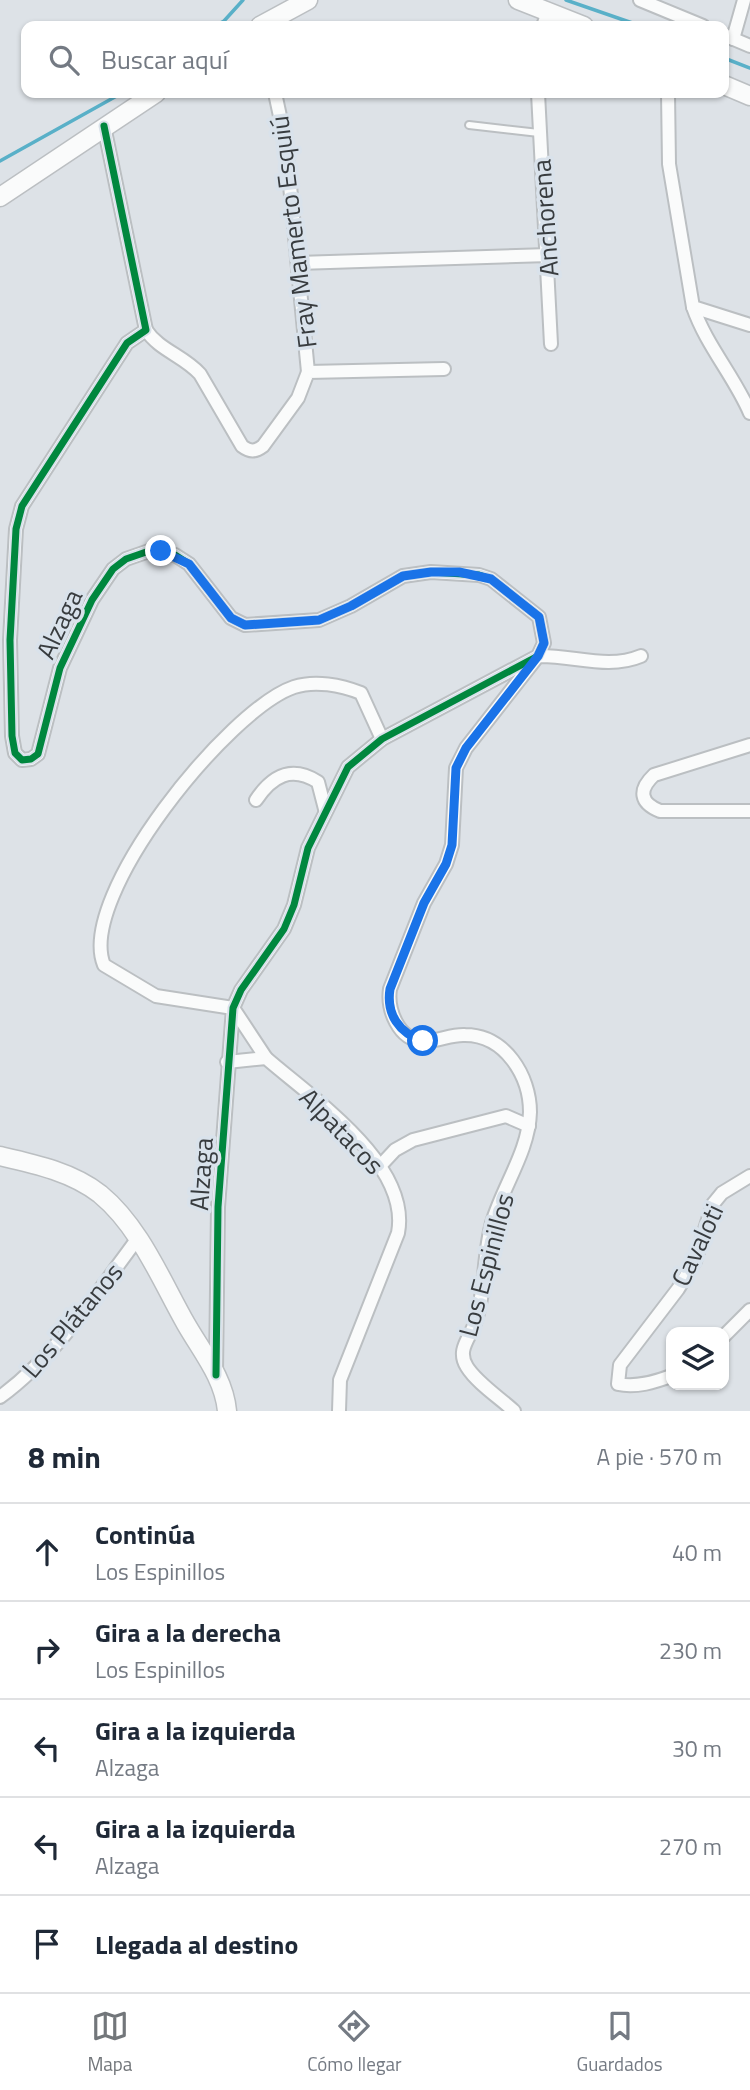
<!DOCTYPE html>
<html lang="es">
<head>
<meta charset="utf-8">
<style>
	body { margin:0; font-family:"Titillium Web",sans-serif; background:#f2f2f3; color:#1f2937 }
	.controls { position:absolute; right:21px; bottom:21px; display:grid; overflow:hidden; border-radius:14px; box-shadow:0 2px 5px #0004 }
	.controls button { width:63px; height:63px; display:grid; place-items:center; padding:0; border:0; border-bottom:2px solid #e0e1e3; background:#fff; color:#1f2937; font:35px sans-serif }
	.stop { position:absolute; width:21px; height:21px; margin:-16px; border:5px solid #1a73e8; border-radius:50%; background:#fff }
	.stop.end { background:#1a73e8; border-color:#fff; box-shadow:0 2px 7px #0008 }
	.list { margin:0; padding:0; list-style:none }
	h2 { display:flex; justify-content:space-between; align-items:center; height:91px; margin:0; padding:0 28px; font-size:30px }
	h2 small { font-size:23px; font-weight:400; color:#747a83 }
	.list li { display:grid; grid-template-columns:46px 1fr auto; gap:21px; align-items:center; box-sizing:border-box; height:98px; padding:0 28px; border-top:2px solid #e0e1e3 }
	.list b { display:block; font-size:26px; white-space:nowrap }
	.list p { margin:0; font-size:23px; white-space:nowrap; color:#747a83 }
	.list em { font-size:23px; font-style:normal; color:#747a83 }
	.icon { flex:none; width:38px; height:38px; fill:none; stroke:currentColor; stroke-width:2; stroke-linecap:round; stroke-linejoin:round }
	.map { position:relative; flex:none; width:750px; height:1411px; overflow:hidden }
	.search { position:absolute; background:#fff; box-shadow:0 2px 5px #0004; left:21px; right:21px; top:21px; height:77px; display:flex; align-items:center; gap:18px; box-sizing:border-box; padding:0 24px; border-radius:14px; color:#747a83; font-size:26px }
	.sheet { height:581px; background:#fff }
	nav { display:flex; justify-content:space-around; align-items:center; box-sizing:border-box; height:98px; border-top:2px solid #e0e1e3; background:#fff; font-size:19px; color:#747a83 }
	nav a { display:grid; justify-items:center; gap:4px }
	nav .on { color:#72767a }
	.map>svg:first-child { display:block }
</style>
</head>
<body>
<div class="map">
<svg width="750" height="1411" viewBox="0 0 750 1411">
	<rect width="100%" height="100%" fill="#dde2e7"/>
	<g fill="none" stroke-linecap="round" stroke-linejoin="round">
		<g stroke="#59b0c8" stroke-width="3.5">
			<polyline points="566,0 641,26"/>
			<polyline points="215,26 224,21 243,0"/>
			<polyline points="724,58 750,68"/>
			<polyline points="0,161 122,93"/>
		</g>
		<defs>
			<polyline id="lane" points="469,125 539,133"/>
			<g id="street">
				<polyline points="640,0 703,26"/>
				<polyline points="543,26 548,12"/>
				<polyline points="724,35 750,46"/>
				<polyline points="733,39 744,0"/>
				<polyline points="275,93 286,144 308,372"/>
				<polyline points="538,93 551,344"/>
				<polyline points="668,93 669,164 693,307 750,325"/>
				<polyline points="104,126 146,330 127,343 22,506 16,529 10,640 12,736 15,753 22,760 31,759 38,754 60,668 92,600 113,569 126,559 149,551 175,555 189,564 231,618 245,625 319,620 351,606 403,576 431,572 479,575 491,579 539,617 544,643 538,656 382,739 348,767 308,848 294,905 284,929 241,990 233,1008 218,1207 216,1371"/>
				<polyline points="298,263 549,255"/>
				<path d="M693,307C706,345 734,376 750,413"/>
				<path d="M146,330C159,350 184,356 200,374L242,446C250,452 255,452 263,446L298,398L308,372L444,369"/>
				<path d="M750,745L654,775C638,790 640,803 660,811H750"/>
				<path d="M256,800C272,776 291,765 318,782L325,809"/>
				<path d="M266,1058L233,1008L156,996L104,965C76,897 229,709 294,687C315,680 341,685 361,693L382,739"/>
				<path d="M227,1062L266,1058C313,1099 411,1164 398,1233L340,1380L339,1411"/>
				<polyline points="381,1165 395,1150 413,1140 506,1116 529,1126"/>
				<polyline points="724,1336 750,1310"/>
				<path d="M671,1376C655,1382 636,1388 618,1384L620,1365L678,1289L695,1261L713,1204L722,1193L750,1176"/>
				<path d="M0,1397C56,1356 97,1293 138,1238"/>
				<path d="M514,1411C500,1398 477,1383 467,1367C456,1350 470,1338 475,1323C486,1291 483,1255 492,1223C503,1186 529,1151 530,1112C530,1076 505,1035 465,1035C451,1034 437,1042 423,1041C398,1040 387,1009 390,989L424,903L446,864L452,845L456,768L466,748L538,656C573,655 608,670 641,656"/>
			</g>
			<g id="secondary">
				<polyline points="518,0 584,26"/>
				<polyline points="260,26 308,0"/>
				<polyline points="724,85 750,96"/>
				<polyline points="0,197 156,93"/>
				<path d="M0,1156C35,1164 72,1172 100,1194C140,1227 161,1280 186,1324C202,1352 224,1378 227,1411"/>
			</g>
		</defs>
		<use href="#lane" stroke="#bbbfc2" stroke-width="10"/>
		<use href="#street" stroke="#bbbfc2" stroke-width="16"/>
		<use href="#secondary" stroke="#bbbfc2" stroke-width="21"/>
		<use href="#lane" stroke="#fafbfb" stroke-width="6"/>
		<use href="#street" stroke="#fafbfb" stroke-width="12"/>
		<use href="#secondary" stroke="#fafbfb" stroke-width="18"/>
		<defs>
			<polyline id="cycleway" points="104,126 146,330 127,343 22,506 16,529 10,640 12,736 15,753 22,760 31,759 38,754 60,668 92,600 113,569 126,559 149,551 175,555 189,564 231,618 245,625 319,620 351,606 403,576 431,572 479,575 491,579 539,617 544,643 538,656 382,739 348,767 308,848 294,905 284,929 241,990 233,1008 218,1207 216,1375"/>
		</defs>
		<use href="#cycleway" stroke="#d9e2eb" stroke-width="11"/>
		<use href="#cycleway" stroke="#00873e" stroke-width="7"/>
	</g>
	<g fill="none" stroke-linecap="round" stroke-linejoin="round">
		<path stroke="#1a73e8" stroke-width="9" d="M161,551L189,564L231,618L245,625L319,620L351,606L403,576L431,572H459L491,579L539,617L544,643L538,656L466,748L456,768L452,845L446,864L424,903L390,989C386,1014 399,1033 423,1041"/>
	</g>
	<g text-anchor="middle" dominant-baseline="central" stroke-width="7" stroke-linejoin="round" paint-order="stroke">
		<g font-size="26" fill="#383c3f" stroke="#d9e2eb">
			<text transform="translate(545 218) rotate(-94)">Anchorena</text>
			<text transform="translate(293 232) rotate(-97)">Fray Mamerto Esquiú</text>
			<text transform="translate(59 624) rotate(-65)">Alzaga</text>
			<text transform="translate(342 1131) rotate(46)">Alpatacos</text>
			<text transform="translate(201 1174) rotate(-86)">Alzaga</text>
			<text transform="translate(697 1245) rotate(-65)">Cavaloti</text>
			<text transform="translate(486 1265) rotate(-75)">Los Espinillos</text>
			<text transform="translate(72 1320) rotate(-50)">Los Plátanos</text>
		</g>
	</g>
</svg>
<div class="controls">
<button><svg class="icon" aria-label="layers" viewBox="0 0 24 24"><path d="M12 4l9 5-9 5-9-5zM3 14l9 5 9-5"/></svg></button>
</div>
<div class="stop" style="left:423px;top:1041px"></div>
<div class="stop end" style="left:161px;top:551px"></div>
<div class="search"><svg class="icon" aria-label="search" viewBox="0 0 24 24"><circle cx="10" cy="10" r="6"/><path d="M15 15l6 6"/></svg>Buscar aquí</div>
</div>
<section class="sheet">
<h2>8 min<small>A pie · 570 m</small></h2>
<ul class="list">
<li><svg class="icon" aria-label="ahead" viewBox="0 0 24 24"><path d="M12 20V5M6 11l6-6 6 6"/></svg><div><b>Continúa</b><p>Los Espinillos</p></div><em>40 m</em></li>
<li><svg class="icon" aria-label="right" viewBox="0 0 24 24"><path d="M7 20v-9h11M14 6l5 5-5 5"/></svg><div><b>Gira a la derecha</b><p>Los Espinillos</p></div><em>230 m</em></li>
<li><svg class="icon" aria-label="left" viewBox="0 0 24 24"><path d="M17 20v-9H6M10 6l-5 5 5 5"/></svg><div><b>Gira a la izquierda</b><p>Alzaga</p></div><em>30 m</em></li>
<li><svg class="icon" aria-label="left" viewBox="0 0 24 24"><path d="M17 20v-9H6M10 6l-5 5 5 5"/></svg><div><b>Gira a la izquierda</b><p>Alzaga</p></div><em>270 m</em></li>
<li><svg class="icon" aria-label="arrive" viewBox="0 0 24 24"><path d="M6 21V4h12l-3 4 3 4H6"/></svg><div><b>Llegada al destino</b></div></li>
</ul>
</section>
<nav>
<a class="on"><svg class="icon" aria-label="map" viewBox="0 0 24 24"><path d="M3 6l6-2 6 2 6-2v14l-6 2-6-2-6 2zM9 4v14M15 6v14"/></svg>Mapa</a>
<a><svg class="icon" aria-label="directions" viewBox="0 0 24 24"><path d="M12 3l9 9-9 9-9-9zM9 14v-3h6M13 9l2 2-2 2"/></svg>Cómo llegar</a>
<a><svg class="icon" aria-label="saved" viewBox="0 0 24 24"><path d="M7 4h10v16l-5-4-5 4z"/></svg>Guardados</a>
</nav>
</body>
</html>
